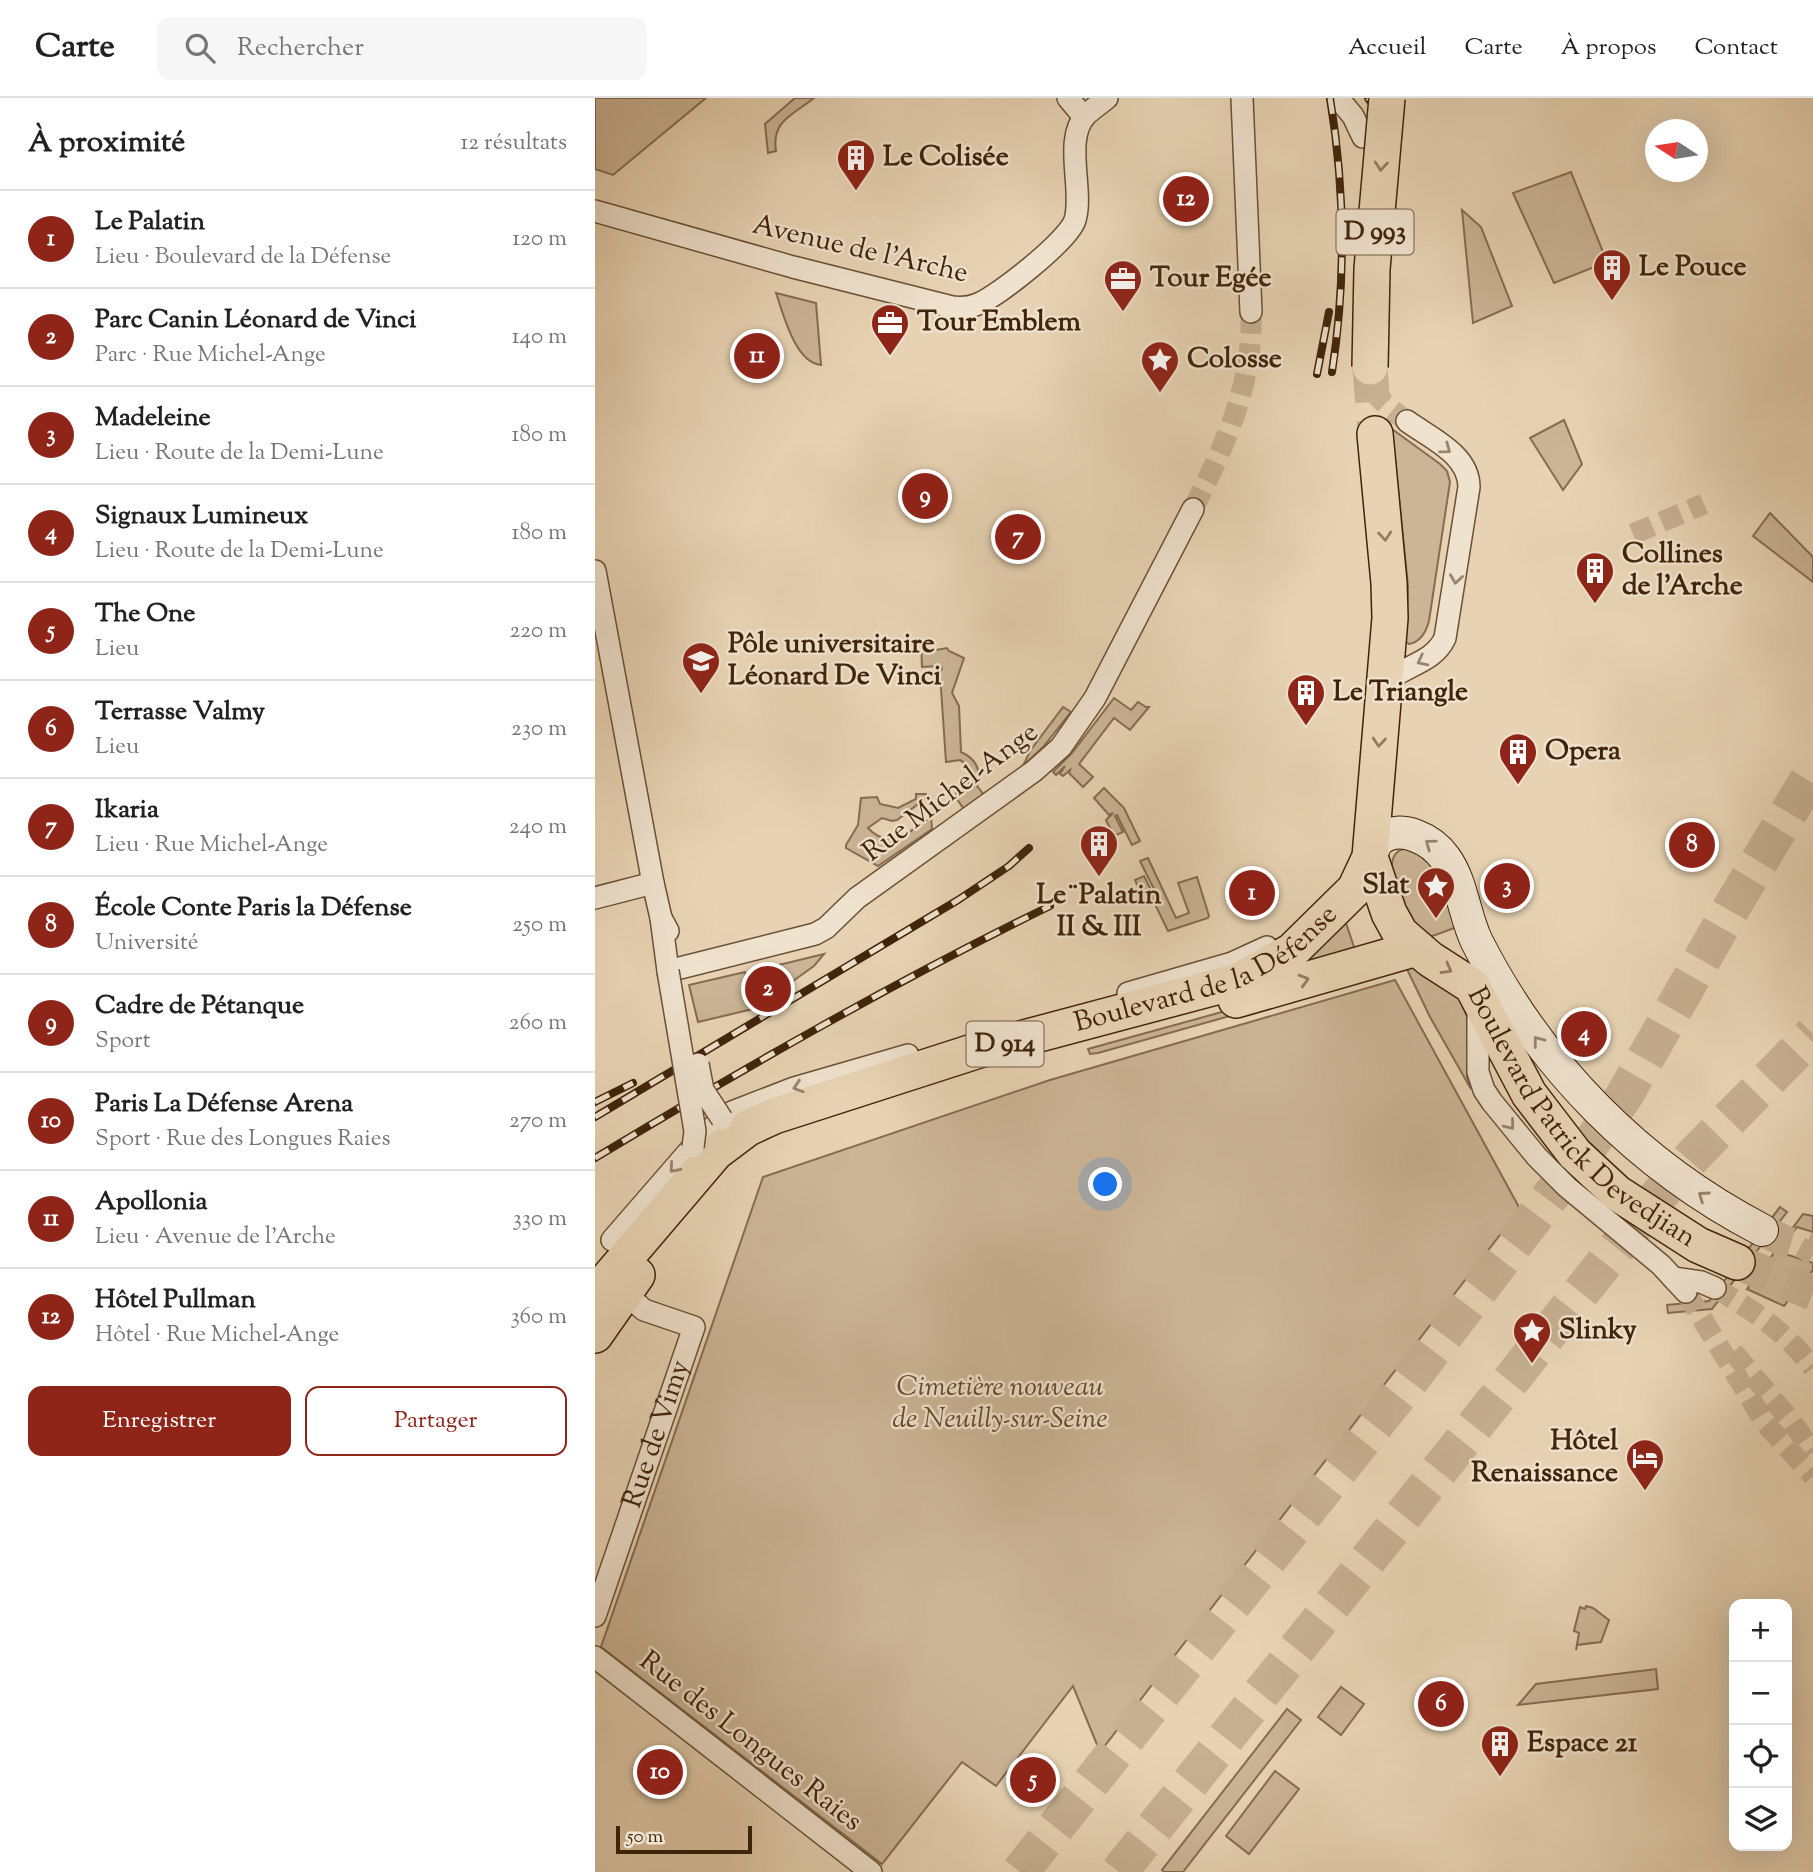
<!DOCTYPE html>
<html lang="fr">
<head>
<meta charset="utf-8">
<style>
	body { margin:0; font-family:"Sorts Mill Goudy",serif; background:#f6f6f6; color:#222 }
	.controls { position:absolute; right:21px; bottom:21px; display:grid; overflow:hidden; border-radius:14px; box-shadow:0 7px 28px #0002 }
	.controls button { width:63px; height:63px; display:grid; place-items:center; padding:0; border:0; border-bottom:2px solid #e0e0e0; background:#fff; color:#222; font:35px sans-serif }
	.compass { position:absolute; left:1050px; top:21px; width:63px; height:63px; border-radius:50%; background:#fff; box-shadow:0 7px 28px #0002; rotate:282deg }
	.scale { position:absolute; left:21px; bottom:18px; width:136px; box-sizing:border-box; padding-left:7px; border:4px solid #402409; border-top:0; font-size:19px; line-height:24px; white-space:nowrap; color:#402409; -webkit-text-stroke:5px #efe2ce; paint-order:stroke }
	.you { position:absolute; left:511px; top:1087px; width:24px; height:24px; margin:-18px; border:5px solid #fff; border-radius:50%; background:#1a73e8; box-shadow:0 0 0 10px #1a73e833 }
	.badge { display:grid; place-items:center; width:46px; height:46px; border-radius:50%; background:#8f2418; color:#fff; font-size:23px; font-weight:700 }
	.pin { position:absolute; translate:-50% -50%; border:4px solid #fff; box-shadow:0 2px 7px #0006 }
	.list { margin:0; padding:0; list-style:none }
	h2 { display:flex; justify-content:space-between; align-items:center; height:91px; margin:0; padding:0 28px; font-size:30px }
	h2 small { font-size:23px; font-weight:400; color:#767676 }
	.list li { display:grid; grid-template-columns:46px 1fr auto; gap:21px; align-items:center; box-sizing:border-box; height:98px; padding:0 28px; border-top:2px solid #e0e0e0 }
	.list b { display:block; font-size:26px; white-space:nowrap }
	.list p { margin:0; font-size:23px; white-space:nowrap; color:#767676 }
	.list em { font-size:23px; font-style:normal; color:#767676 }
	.actions { display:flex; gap:14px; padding:21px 28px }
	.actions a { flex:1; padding:16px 0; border:2px solid #8f2418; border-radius:14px; text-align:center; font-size:24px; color:#8f2418 }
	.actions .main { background:#8f2418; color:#fff }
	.icon { flex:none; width:38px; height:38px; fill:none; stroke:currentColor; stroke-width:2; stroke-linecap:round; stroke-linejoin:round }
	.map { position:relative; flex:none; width:1218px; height:1774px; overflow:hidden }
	header { display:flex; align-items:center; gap:42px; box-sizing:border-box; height:98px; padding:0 35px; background:#fff; border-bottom:2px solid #e0e0e0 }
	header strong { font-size:33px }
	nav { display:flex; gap:38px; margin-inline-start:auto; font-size:24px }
	.search { width:490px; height:63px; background:#f6f6f6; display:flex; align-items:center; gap:18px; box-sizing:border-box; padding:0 24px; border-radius:14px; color:#767676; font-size:26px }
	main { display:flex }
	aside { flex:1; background:#fff }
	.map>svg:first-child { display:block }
</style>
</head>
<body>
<header>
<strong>Carte</strong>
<div class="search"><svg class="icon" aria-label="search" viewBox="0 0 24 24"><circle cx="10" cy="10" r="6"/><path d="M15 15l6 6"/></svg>Rechercher</div>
<nav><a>Accueil</a><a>Carte</a><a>À propos</a><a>Contact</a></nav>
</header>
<main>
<aside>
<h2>À proximité<small>12 résultats</small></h2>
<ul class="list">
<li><span class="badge">1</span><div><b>Le Palatin</b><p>Lieu · Boulevard de la Défense</p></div><em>120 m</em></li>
<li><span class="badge">2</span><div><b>Parc Canin Léonard de Vinci</b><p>Parc · Rue Michel-Ange</p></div><em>140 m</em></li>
<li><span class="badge">3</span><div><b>Madeleine</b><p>Lieu · Route de la Demi-Lune</p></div><em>180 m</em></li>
<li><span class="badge">4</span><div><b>Signaux Lumineux</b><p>Lieu · Route de la Demi-Lune</p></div><em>180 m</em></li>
<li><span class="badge">5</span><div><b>The One</b><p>Lieu</p></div><em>220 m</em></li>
<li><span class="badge">6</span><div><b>Terrasse Valmy</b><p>Lieu</p></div><em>230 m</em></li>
<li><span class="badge">7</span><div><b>Ikaria</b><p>Lieu · Rue Michel-Ange</p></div><em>240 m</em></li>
<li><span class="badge">8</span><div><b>École Conte Paris la Défense</b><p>Université</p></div><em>250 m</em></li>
<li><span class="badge">9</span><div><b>Cadre de Pétanque</b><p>Sport</p></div><em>260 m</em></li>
<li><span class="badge">10</span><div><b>Paris La Défense Arena</b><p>Sport · Rue des Longues Raies</p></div><em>270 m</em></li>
<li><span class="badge">11</span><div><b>Apollonia</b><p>Lieu · Avenue de l'Arche</p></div><em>330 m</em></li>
<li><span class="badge">12</span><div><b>Hôtel Pullman</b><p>Hôtel · Rue Michel-Ange</p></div><em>360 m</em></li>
</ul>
<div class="actions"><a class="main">Enregistrer</a><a>Partager</a></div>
</aside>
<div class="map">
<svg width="1218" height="1774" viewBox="0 0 1218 1774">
	<rect width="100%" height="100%" fill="#e7d3b3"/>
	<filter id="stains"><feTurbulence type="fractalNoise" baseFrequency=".00286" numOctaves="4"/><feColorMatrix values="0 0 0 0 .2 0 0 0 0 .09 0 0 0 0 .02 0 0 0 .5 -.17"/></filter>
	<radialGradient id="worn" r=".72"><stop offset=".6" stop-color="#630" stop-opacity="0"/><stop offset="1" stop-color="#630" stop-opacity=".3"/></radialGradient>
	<g fill="#cbb596" stroke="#866c50" stroke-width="2">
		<polygon points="0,0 111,0 18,77 0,71"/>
		<path d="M200,0H219C198,17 176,23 181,53L173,55L170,26Z"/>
		<polygon points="976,74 1012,164 959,185 918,95"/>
		<polygon points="867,112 886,129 917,208 878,225"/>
		<path d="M181,195L221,205L226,267C200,265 188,215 181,195Z"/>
		<polygon points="969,322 987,366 968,392 935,340"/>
		<path d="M797,331L845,366L852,373L855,384L834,523C831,534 826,544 814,546L811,544L813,488Z"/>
		<polygon points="350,384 354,394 310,412 306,402"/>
		<polygon points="1175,415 1218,459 1218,484 1158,438"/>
		<path d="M326,543L334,544L341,552L352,550L354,553L369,560L357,595L364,608L366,654C381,661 387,672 382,688L389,697L369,711L361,700V694L373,687C377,677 376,668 365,662L351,664L345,576L347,570L344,568L327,569Z"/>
		<polygon points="519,600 536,612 543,604 551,609 554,609 535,632 519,620 484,666 498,679 488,689 474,675 475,672 468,678 465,676 470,668 461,677 458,674 477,655"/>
		<polygon points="468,609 476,614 448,649 428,668 435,653"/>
		<polygon points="509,690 529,710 545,743 537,747 522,717 520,718 528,734 519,738 511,722 518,715 514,717 499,700"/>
		<path d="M321,696H331V700L302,722L297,723L287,720L273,730C294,753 317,733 336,719L337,731L283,768L251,750V747L263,727L266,700L282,699L285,706L303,710L321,701Z"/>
		<path d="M808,751H815L835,762L864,821L862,829L835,839L823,838C815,821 779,760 808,751Z"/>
		<polygon points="553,760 581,820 594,815 583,785 602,779 614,818 613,820 573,833 556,798 557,796 548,800 540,782 549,778 559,798 562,797 545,763"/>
		<polygon points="749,819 761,855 685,876"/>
		<polygon points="229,856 219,868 163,908 155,874"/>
		<polygon points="810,867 825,869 865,901 872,918 872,978 876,991 835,919"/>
		<polygon points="150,874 158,911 103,924 94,887"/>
		<polygon points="800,882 925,1111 505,1654 478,1588 401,1688 367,1664 287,1766 6,1549 168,1079 455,982"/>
		<polygon points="645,909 649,914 503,955 495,956 493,951"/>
		<polygon points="1185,1109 1192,1114 1117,1211 1073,1215 1072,1207 1114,1203"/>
		<polygon points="1208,1116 1218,1118 1218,1134 1202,1129 1184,1154 1218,1165 1218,1172 1189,1208 1152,1191"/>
		<polygon points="991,1508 998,1510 1014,1522 1006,1544 982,1547 981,1552 984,1535 979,1533 985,1509 990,1511"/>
		<polygon points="1061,1571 1063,1591 923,1607 941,1586"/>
		<polygon points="746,1589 769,1606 746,1637 723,1619"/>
		<polygon points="692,1611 706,1622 588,1774 569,1774 567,1772"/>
		<polygon points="680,1673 704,1691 654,1756 631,1738"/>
	</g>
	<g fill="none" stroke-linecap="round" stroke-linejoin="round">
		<g stroke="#c6b091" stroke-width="21" stroke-dasharray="21 10" stroke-linecap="butt">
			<path d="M766,261C770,291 788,306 812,323"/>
			<path d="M598,411C629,349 659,286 656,214"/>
			<polyline points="1038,436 1109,406"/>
			<polyline points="1205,1149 1218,1156"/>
			<path d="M1120,1190C1158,1212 1191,1234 1218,1270"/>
			<polyline points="1091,1194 1170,1325 1218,1378"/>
			<polyline points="1138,1254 1197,1324 1218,1354"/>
		</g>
		<polyline stroke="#c6b091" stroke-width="32" stroke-dasharray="32 16" stroke-linecap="butt" points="1167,1132 1191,1144 1218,1152"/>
		<g stroke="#c6b091" stroke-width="35" stroke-dasharray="35 18" stroke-linecap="butt">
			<polyline points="775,269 780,336"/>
			<polyline points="1142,1164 1218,1195"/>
		</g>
		<g stroke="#c6b091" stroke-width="38" stroke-dasharray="38 19" stroke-linecap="butt">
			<polyline points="425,1774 813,1285 999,1041 1029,998 1138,807 1218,674"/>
			<polyline points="524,1774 1058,1104 1098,1058 1218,936"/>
		</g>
		<defs>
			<g id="street">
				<polyline points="473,0 489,19"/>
				<polyline points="647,0 656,214"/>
				<polyline points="743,0 758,18 768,39"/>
				<path d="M0,113L198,169L357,209C366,210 374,210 383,206C403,198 474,142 480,122C489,92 468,41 491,17C497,11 505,6 512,0"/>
				<polyline points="0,473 58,785 66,820 73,833"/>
				<path d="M789,586C808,567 838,566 850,540L874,389C874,356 835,340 812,323"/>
				<polyline points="0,800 58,785"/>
				<polyline points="66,820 73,873 220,836 231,830 262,800 439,673 466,649 500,600 598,411"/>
				<polyline points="533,895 637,865 672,849"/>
				<polyline points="883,908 883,974 889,992 897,1004 942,1059 972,1089 1066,1167 1091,1194"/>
				<polyline points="17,1142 109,1036 137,1014 199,990 313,957"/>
				<polyline points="1078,1180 1106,1184 1120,1190"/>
				<path id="s1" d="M0,1518L99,1229L49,1212L41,1205L19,1196"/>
				<polyline points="0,1559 276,1774"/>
			</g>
			<path id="secondary" d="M775,759C778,753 780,745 785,741C806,725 837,742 850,760C868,785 869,818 882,844C945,968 1044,1068 1167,1132"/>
			<g id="primary">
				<path id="s2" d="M775,759L794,815L805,835L835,861L877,888L934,996L980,1056L1022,1095L1103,1147L1142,1164"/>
				<polyline points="641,902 822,850"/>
				<path id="s3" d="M0,1196L121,1054L153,1030L179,1018L384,952L643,883L697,853L760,791L775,759L795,520L794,485L780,336"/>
				<polyline points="0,1237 42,1177"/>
			</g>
		</defs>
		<use href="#street" stroke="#6a5034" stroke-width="24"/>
		<use href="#secondary" stroke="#402409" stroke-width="34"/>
		<use href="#primary" stroke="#402409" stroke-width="38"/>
		<use href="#street" stroke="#efe2ce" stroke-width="21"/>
		<use href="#secondary" stroke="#efe2ce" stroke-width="32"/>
		<use href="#primary" stroke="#e7d3b3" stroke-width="35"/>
		<defs>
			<g id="rail">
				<path d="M735,0C750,91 751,183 737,274"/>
				<polyline points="773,0 774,2"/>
				<polyline points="722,276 734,214"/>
				<polyline points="0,1004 38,985"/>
				<polyline points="0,1019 363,802 414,768 434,750"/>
				<path d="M0,1060C148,971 299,884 455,808"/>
			</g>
		</defs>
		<use href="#rail" stroke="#402409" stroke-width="8"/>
		<use href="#rail" stroke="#efe2ce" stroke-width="5" stroke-dasharray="16" stroke-linecap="butt"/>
		<defs>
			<g id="street-bridge">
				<polyline points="73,873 100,1033 98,1049"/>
				<polyline points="103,966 108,992 127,1021"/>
			</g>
			<polyline id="primary-bridge" points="775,269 777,171 792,0"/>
		</defs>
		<use href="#street-bridge" stroke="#6a5034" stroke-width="24" stroke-linecap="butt"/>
		<use href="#primary-bridge" stroke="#402409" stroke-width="38" stroke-linecap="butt"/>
		<use href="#street-bridge" stroke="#efe2ce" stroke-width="21"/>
		<use href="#primary-bridge" stroke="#e7d3b3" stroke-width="35"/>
	</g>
	<defs><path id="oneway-chevron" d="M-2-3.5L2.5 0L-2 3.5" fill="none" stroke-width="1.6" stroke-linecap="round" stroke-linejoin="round" transform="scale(1.75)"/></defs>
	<g stroke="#947c5e">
		<use href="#oneway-chevron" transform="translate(786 68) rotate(95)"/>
		<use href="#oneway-chevron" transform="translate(790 438) rotate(85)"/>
		<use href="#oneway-chevron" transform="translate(784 644) rotate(95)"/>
		<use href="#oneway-chevron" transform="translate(852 871) rotate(29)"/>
		<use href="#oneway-chevron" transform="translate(709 882) rotate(-16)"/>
	</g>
	<g stroke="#98836c">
		<use href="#oneway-chevron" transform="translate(851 351) rotate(36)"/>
		<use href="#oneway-chevron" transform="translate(861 481) rotate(98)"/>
		<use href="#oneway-chevron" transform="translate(827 563) rotate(153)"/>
		<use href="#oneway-chevron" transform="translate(835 746) rotate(-144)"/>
		<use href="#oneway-chevron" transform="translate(943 943) rotate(-127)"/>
		<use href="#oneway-chevron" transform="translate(203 989) rotate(162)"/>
		<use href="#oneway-chevron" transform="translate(915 1027) rotate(51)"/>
		<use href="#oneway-chevron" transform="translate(79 1070) rotate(131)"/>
		<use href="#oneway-chevron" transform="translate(1108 1098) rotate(-145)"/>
	</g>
	<defs>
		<symbol id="building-pin" viewBox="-11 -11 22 30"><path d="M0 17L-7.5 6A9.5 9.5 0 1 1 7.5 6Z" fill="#8f2418" stroke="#efe2ce"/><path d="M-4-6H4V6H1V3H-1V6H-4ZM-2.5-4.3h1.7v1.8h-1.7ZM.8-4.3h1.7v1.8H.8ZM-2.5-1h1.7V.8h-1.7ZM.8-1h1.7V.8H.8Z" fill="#fff"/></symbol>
		<symbol id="office-pin" viewBox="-11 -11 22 30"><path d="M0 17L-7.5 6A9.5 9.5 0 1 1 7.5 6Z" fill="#8f2418" stroke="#efe2ce"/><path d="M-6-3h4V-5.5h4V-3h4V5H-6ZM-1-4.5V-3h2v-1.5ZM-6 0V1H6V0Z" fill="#fff"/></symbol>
		<symbol id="sight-pin" viewBox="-11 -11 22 30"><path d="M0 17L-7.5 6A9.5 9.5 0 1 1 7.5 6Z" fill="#8f2418" stroke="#efe2ce"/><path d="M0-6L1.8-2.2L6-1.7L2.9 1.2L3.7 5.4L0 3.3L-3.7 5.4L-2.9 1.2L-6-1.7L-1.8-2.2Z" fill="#fff"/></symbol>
		<symbol id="university-pin" viewBox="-11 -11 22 30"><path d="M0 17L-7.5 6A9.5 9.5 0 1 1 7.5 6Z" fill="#8f2418" stroke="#efe2ce"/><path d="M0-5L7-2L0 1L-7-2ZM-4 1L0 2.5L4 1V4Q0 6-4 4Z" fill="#fff"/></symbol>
		<symbol id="hotel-pin" viewBox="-11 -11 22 30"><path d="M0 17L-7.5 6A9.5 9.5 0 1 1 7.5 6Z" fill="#8f2418" stroke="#efe2ce"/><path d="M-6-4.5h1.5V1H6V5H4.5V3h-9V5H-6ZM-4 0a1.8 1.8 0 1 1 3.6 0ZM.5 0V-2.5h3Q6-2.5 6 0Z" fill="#fff"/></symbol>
	</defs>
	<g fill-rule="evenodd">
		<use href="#building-pin" x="239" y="38" width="44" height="60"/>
		<use href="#building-pin" x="995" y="148" width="44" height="60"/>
		<use href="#office-pin" x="506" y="159" width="44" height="60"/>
		<use href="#office-pin" x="273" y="203" width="44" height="60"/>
		<use href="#sight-pin" x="543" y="240" width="44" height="60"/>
		<use href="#building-pin" x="978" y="451" width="44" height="60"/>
		<use href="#university-pin" x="84" y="541" width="44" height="60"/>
		<use href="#building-pin" x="689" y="573" width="44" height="60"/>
		<use href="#building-pin" x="901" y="632" width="44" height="60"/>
		<use href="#building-pin" x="482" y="724" width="44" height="60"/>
		<use href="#sight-pin" x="819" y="766" width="44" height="60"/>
		<use href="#sight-pin" x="915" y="1211" width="44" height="60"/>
		<use href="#hotel-pin" x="1028" y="1338" width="44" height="60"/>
		<use href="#building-pin" x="883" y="1624" width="44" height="60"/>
	</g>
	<g text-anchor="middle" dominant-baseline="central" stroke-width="5" stroke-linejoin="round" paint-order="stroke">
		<g fill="#efe2ce" stroke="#745d44" stroke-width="2">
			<rect x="741.5" y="111.5" width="77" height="45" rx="5"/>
			<rect x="371.5" y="923.5" width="77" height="45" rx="5"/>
		</g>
		<g font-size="26" font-weight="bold" fill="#402409">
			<text x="780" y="134">D 993</text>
			<text x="410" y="946">D 914</text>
		</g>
		<g font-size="28" font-weight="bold" fill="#402409" stroke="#efe2ce" text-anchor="start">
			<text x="288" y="60">Le Colisée</text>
			<text x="1044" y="170">Le Pouce</text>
			<text x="555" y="181">Tour Egée</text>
			<text x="322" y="225">Tour Emblem</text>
			<text x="592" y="262">Colosse</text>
			<text x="1027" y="457">Collines<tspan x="1027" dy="32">de l'Arche</tspan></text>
			<text x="133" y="547">Pôle universitaire<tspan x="133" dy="32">Léonard De Vinci</tspan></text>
			<text x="738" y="595">Le Triangle</text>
			<text x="950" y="654">Opera</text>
			<text x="814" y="788" text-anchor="end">Slat</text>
			<text x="504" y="798" text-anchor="middle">Le¨Palatin<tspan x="504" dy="32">II &amp; III</tspan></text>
			<text x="964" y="1233">Slinky</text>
			<text x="1023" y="1344" text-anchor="end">Hôtel<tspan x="1023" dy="32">Renaissance</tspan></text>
			<text x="932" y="1646">Espace 21</text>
		</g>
		<g font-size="28" fill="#402409" stroke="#efe2ce">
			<text transform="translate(265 152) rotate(13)">Avenue de l'Arche</text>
			<text transform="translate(356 695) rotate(-37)">Rue Michel-Ange</text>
			<text stroke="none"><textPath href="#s3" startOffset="714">Boulevard de la Défense</textPath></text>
			<text stroke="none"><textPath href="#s2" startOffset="346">Boulevard Patrick Devedjian</textPath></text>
			<text stroke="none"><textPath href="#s1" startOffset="192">Rue de Vimy</textPath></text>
			<text transform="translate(155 1644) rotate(38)">Rue des Longues Raies</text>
		</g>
		<g font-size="28" font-style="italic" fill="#63482c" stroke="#efe2ce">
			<text x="405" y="1290">Cimetière nouveau<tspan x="405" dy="32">de Neuilly-sur-Seine</tspan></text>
		</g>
	</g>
	<rect width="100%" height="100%" filter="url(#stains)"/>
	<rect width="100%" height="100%" fill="url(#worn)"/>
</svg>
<div class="controls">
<button>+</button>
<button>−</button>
<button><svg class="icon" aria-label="locate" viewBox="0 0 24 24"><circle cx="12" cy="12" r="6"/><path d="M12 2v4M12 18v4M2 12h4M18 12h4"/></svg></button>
<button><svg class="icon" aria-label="layers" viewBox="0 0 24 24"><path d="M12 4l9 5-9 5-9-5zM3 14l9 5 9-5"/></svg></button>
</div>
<svg class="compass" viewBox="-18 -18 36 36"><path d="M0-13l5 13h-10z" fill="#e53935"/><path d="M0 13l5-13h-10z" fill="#767676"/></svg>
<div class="scale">50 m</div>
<div class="you"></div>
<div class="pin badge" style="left:657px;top:795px">1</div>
<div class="pin badge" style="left:173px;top:891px">2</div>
<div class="pin badge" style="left:912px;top:788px">3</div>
<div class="pin badge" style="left:989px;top:936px">4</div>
<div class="pin badge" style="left:438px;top:1682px">5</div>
<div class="pin badge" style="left:846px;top:1606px">6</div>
<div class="pin badge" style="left:423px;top:439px">7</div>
<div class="pin badge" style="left:1097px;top:747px">8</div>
<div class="pin badge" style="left:330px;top:398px">9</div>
<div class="pin badge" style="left:65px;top:1674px">10</div>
<div class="pin badge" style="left:162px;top:258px">11</div>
<div class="pin badge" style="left:591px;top:101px">12</div>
</div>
</main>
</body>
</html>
